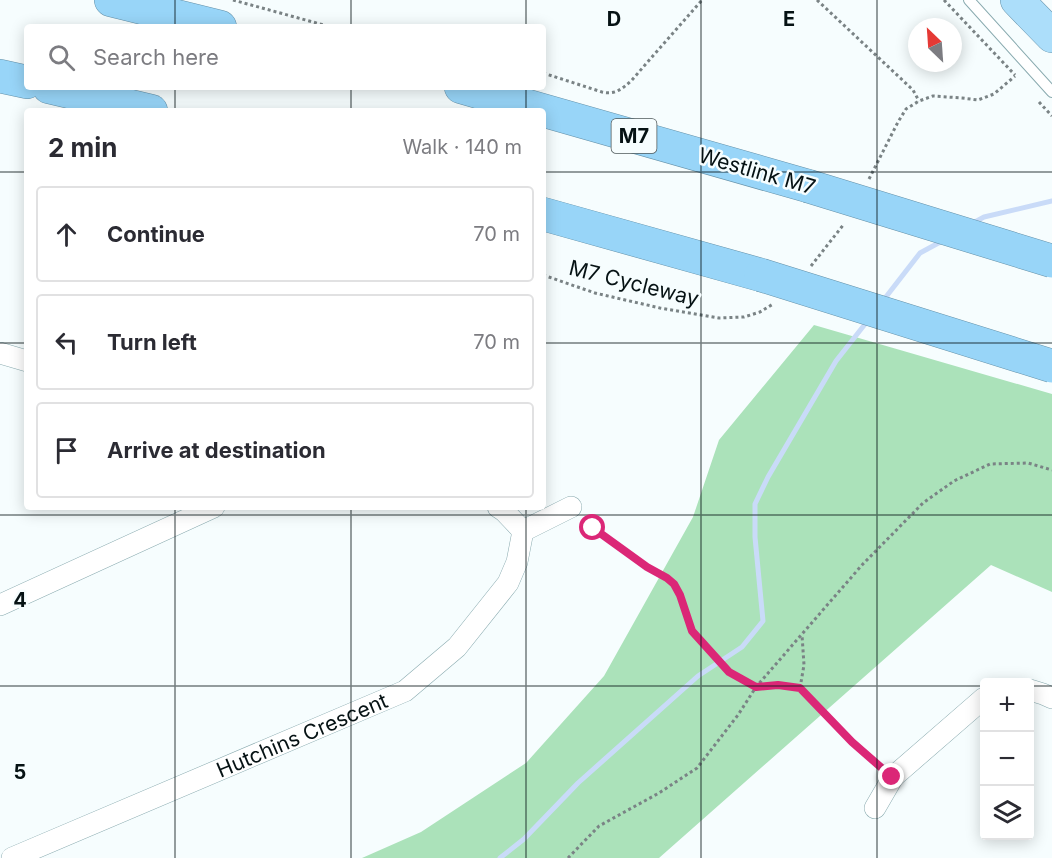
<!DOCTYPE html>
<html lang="en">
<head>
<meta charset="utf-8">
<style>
	body { margin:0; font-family:Inter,sans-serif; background:#f2f2f3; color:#2b2b33 }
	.controls { position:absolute; right:18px; bottom:18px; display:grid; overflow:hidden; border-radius:6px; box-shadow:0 3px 15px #0003 }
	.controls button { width:54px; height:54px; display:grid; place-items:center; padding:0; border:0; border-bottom:2px solid #e1e1e2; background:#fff; color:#2b2b33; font:30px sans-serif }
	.compass { position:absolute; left:908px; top:18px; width:54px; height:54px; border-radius:50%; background:#fff; box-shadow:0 3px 15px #0003; rotate:335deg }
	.stop { position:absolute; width:18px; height:18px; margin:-14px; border:4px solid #db2777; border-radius:50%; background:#fff }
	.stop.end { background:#db2777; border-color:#fff; box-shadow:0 2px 6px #0008 }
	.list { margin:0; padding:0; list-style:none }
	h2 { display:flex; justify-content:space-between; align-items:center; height:78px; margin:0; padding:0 24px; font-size:26px }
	h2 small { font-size:20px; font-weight:400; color:#7c7c81 }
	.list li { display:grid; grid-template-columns:39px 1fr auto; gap:18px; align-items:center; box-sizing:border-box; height:96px; margin:0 12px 12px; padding:0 12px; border:2px solid #e1e1e2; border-radius:6px }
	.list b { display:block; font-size:22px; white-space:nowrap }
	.list em { font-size:20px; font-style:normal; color:#7c7c81 }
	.icon { flex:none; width:33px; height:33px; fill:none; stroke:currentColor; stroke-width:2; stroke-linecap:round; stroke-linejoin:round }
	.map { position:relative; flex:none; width:1052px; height:858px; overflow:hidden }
	.search { position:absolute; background:#fff; box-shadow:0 3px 15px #0003; left:24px; top:24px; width:522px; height:66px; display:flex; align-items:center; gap:15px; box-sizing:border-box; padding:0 21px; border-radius:6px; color:#7c7c81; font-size:22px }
	.panel { position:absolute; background:#fff; box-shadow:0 3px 15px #0003; left:24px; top:108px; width:522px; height:402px; border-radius:6px }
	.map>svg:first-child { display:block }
</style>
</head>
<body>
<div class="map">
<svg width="1052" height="858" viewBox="0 0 1052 858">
	<rect width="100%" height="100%" fill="#f6fdfe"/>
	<polygon fill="#abe2ba" points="814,325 1052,394 1052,592 991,565 659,858 362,858 421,832 526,763 604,676 693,517 719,440"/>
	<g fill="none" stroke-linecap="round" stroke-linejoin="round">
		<g stroke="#c9dbf8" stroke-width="5">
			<polyline points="973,223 984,217 1052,201"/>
			<polyline points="882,302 920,253 944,240"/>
			<polyline points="500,858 524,839 578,783 698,676 742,647 763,621 755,537 755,504 768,477 836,361 869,319"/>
		</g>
		<defs>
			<polyline id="service" points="969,0 1052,92"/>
			<g id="minor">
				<polyline points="0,353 27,361"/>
				<polyline points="498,507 504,511 523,531"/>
				<polyline points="523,531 571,507"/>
				<polyline points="0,605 214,507"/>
				<polyline points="1030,690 1043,694 1052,698"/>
				<polyline points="875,808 893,777 984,698"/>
				<path id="s1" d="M12,858L405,691L457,647L508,583L517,562L523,531"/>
			</g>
			<polyline id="trunk" points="1017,0 1052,36"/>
			<g id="motorway">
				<polyline points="111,0 220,27"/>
				<polyline points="0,76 27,82"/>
				<polyline points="49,87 151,111"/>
				<polyline points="461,87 808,186"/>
				<polyline points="543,214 761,275"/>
			</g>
		</defs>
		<use href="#service" stroke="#89aaaf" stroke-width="12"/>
		<use href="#minor" stroke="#89aaaf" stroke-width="22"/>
		<use href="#trunk" stroke="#6591a8" stroke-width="34"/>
		<use href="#motorway" stroke="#6591a8" stroke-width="34"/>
		<g stroke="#7a8385" stroke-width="3" stroke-dasharray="3 3" stroke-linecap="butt">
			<polyline points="233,0 331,27"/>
			<polyline points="817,0 913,90 919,101"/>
			<polyline points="944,0 1015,75"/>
			<path d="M543,73L602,92C615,95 622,89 631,81L702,0"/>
			<polyline points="1039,102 1052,116"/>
			<polyline points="869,179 898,122 906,109 919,101 933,96 962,98 978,100 994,94 1015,76"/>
			<polyline points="811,266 844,224"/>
			<polyline points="543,275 595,293 660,308 719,318 744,317 760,312 773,304"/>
			<polyline points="585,521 593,528 647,567 667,578 674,584 680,595 692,631 729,672 756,687 778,685 800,688 852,742 879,766"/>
			<polyline points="800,688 804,665 802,635"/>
			<polyline points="568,858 599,826 659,793 697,768 738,715 756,687 862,565 923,503 954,481 990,464 1028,463 1052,470"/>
		</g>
		<use href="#service" stroke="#fff" stroke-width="10"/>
		<use href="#minor" stroke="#fff" stroke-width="21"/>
		<use href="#trunk" stroke="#acdefa" stroke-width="33"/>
		<use href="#motorway" stroke="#98d5f8" stroke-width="33"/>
		<defs>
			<g id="motorway-bridge">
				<polyline points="808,186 1052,261"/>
				<polyline points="761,275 1052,366"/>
			</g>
		</defs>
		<use href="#motorway-bridge" stroke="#6591a8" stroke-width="34" stroke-linecap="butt"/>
		<use href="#motorway-bridge" stroke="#98d5f8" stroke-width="33"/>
	</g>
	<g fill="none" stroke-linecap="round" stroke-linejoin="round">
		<polyline stroke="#db2777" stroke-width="8" points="593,528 647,567 667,578 674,584 680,595 692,631 729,672 756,687 778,685 800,688 852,742 892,777"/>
	</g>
	<path fill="none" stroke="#061214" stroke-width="1.5" stroke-opacity="0.55" d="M175,0V27M351,0V27M526,0V27M701,0V858M877,0V858M175,87V111M351,87V111M526,87V111M0,172H27M543,172H1052M0,343H27M543,343H1052M175,507V858M351,507V858M526,507V858M0,515H1052M0,686H984M1030,686H1052"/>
	<g text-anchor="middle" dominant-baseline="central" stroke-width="5" stroke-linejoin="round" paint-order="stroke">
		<rect fill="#f6fdfe" stroke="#4e585a" stroke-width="1.5" x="611.5" y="119" width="45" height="34" rx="4.5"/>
		<g font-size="20" font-weight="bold" fill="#061214">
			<text x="634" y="136">M7</text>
		</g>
		<g font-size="21" fill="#061214" stroke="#f6fdfe">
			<text transform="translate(757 171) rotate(16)">Westlink M7</text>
			<text transform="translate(634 283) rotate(14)">M7 Cycleway</text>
			<text stroke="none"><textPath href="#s1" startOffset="315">Hutchins Crescent</textPath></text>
		</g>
	</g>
	<g font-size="20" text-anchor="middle" font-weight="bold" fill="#061214" stroke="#f6fdfe" stroke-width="5" stroke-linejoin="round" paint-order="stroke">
		<text x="614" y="26">D</text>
		<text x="789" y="26">E</text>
		<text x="20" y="607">4</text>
		<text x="20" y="779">5</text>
	</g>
</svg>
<div class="controls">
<button>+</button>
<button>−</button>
<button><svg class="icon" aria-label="layers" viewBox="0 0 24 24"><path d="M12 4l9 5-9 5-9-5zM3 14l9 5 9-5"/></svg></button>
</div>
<svg class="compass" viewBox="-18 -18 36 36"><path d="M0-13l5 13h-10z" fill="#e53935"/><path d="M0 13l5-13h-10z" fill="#7c7c81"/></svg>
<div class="stop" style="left:593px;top:528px"></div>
<div class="stop end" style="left:892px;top:777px"></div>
<div class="search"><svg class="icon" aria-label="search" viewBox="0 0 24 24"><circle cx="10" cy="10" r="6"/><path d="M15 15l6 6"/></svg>Search here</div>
<section class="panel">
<h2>2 min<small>Walk · 140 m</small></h2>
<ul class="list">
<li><svg class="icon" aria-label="ahead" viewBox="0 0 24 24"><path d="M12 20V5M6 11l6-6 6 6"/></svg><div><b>Continue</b></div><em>70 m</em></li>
<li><svg class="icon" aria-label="left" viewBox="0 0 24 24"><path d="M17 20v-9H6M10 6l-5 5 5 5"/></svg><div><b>Turn left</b></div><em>70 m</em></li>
<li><svg class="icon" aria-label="arrive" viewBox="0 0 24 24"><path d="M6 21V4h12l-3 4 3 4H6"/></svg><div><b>Arrive at destination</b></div></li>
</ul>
</section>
</div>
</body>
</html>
